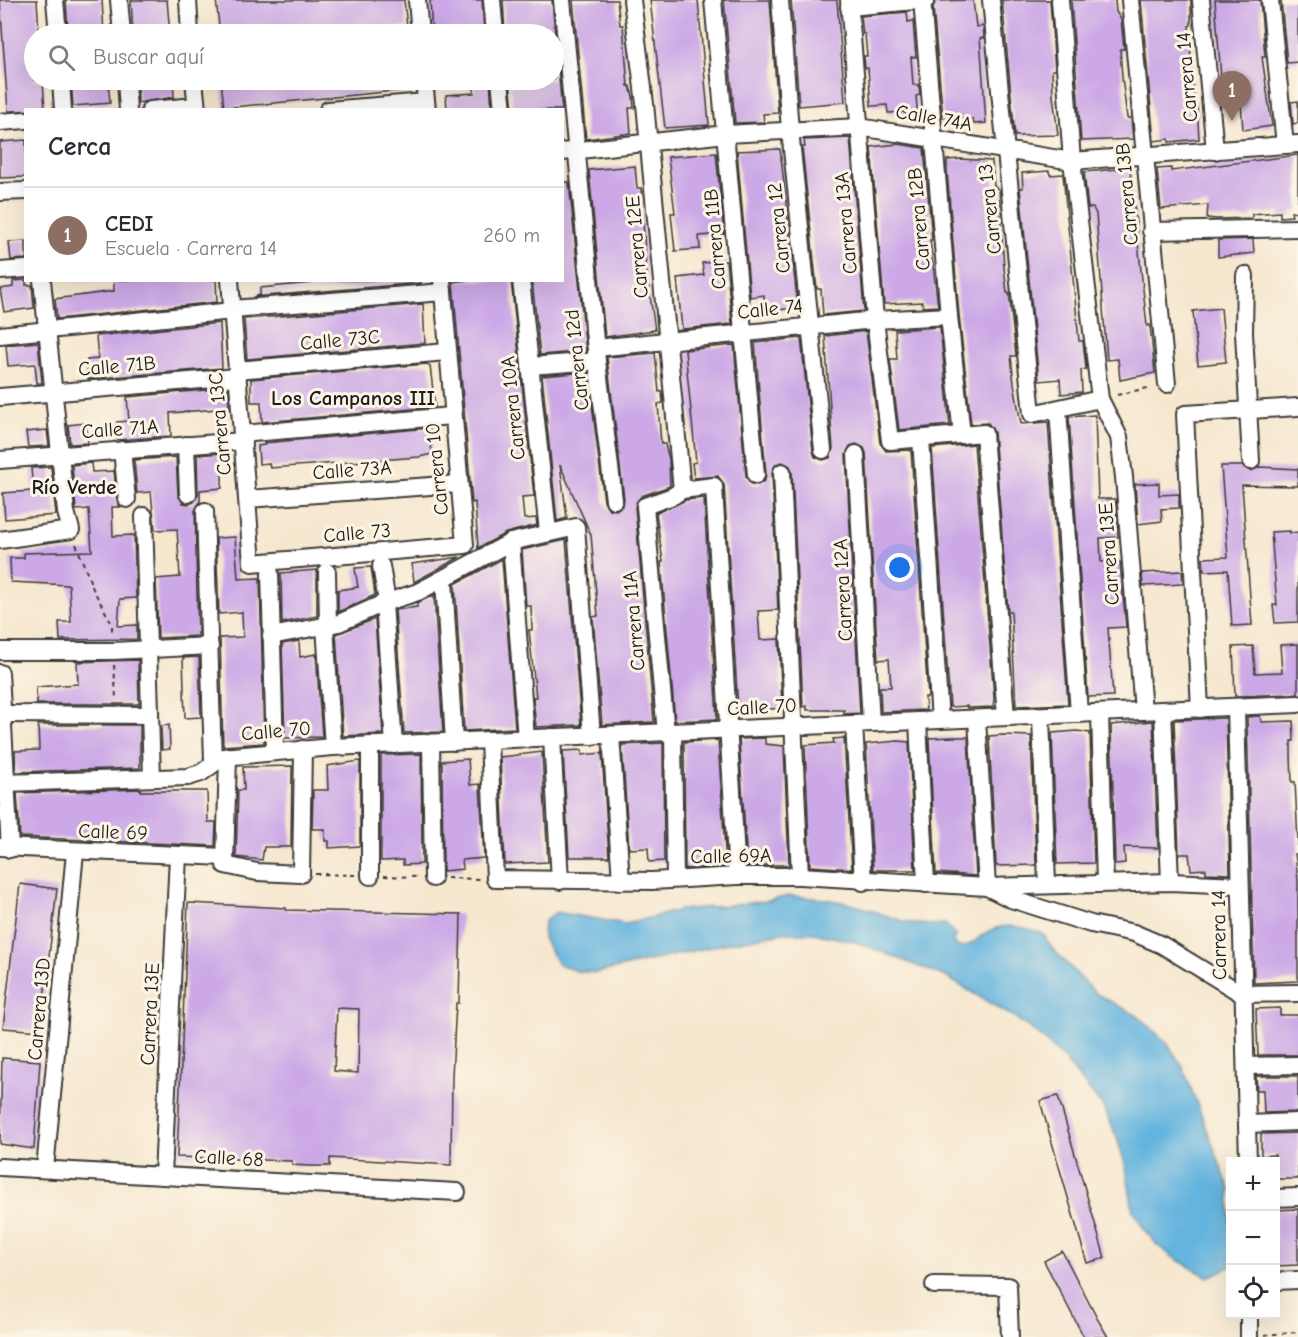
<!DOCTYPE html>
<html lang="es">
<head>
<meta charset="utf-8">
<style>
	body { margin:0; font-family:"Comic Neue",sans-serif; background:#f2f2f3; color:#2b2b33 }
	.controls { position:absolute; right:18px; bottom:18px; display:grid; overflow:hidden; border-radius:0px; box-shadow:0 6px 24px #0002 }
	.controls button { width:54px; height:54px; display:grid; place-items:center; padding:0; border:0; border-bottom:2px solid #e1e1e2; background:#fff; color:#2b2b33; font:30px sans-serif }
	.you { position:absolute; left:900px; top:568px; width:21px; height:21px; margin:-15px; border:4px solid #fff; border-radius:50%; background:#1a73e8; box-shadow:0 0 0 9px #1a73e833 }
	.badge { display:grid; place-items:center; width:39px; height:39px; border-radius:50%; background:#1a73e8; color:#fff; font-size:20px; font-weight:700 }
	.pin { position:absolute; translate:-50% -50px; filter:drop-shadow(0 2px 3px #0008) }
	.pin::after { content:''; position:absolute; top:32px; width:21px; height:18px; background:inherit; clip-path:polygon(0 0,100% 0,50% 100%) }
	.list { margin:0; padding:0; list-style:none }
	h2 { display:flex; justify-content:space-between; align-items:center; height:78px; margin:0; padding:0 24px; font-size:26px }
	h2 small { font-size:20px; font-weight:400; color:#7c7c81 }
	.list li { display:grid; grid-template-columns:39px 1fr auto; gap:18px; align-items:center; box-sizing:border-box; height:96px; padding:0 24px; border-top:2px solid #e1e1e2 }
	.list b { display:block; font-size:22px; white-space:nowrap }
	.list p { margin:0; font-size:20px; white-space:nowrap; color:#7c7c81 }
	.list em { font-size:20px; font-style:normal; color:#7c7c81 }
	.icon { flex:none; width:33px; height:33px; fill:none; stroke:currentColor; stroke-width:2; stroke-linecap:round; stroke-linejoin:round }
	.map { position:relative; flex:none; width:1298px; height:1337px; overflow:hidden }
	.search { position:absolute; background:#fff; box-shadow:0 6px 24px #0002; left:24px; top:24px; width:540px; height:66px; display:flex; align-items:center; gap:15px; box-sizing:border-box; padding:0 21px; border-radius:33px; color:#7c7c81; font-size:22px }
	.panel { position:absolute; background:#fff; box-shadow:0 6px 24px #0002; left:24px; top:108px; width:540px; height:174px; border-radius:0px }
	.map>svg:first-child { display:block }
</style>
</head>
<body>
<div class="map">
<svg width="1298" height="1337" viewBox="0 0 1298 1337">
	<rect width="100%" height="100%" fill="#fcf5e5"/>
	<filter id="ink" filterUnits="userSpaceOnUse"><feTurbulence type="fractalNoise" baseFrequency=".0167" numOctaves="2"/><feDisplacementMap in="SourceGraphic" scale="12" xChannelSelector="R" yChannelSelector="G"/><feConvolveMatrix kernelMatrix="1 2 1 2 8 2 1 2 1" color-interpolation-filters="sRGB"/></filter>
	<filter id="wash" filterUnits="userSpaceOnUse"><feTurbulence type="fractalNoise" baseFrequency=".008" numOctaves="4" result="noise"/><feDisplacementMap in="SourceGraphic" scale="24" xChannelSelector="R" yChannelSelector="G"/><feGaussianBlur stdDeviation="1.35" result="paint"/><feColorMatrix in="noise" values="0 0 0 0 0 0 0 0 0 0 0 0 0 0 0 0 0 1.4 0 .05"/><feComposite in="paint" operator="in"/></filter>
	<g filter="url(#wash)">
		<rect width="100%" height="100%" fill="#f6e7cf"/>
		<path fill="#63b4de" stroke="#40687d" stroke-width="1.5" d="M788,896C812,897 838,899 861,907C894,917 910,928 945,924L956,936L952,940L958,947C973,947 975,939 987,932C1004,922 1026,927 1043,934L1052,948L1095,993L1138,1016L1167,1043L1183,1067L1230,1190V1267L1208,1277L1176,1259L1158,1246L1146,1232L1133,1211L1126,1167L1116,1135L1103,1107L1063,1058L1040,1036L1014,1017L946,977L856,942L813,933H783L728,943L596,973L576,971L557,963L543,938L544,922L556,912L626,924L680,910L768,901Z"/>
		<g id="blocks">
			<g fill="#cca9e6" fill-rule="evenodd">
				<polygon points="0,0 37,0 39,34 34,34 34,80 43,80 45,110 8,111"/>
				<polygon points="66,0 102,0 104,34 68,34"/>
				<polygon points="131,0 167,0 170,34 133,34"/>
				<polygon points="216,0 404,0 407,27 391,28 392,34 220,34"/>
				<polygon points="430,0 482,0 484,34 432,34"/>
				<polygon points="503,0 552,0 555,34 505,34"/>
				<polygon points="573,0 617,0 620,25 623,25 628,86 630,86 633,97 634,108 629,108 631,133 586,139"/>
				<polygon points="650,0 698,0 709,125 665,128"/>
				<polygon points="724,0 770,0 778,113 763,114 764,122 735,123"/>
				<polygon points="791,0 837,0 845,102 799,106"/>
				<polygon points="973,0 976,27 983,26 984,38 980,38 981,51 986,123 974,124 973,119 943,118 933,7 936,1"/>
				<polygon points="1002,0 1050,0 1055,70 1052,70 1053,96 1058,135 1015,136"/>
				<polygon points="1071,0 1115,0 1116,12 1121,19 1124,49 1120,49 1122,77 1127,118 1131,118 1133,139 1081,141"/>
				<polygon points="1141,0 1191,0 1191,25 1189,26 1192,79 1195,105 1197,105 1199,139 1169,142 1169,139 1154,141"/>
				<polygon points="1215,0 1260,0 1265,57 1262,57 1272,126 1243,130 1241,103 1223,104"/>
				<polygon points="1281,0 1298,0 1298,62 1287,63"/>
				<polygon points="907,12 908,22 913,21 916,57 911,57 913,85 919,85 920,95 916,96 918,117 906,118 905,112 888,113 887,105 871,106 868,68 865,68 864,56 867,56 865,34 863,34 861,16"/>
				<polygon points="554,57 557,57 562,110 513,110 510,80 554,80"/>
				<polygon points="71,80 108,80 110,103 73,106"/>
				<polygon points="137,80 173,80 174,97 138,103"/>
				<polygon points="221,80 287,80 288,83 339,80 414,80 414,89 224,108"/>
				<polygon points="474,80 490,80 492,110 447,110 446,95 474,93"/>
				<polygon points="1298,101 1298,123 1293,124 1291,102"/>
				<polygon points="850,138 864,311 823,315 821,289 817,289 802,147 805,147 804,140"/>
				<polygon points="26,140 26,177 0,178 0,142"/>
				<polygon points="898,144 924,148 932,240 930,240 938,306 923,307 922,302 884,304 871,147"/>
				<polygon points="780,149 798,308 765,311 764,295 750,297 737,151"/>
				<polygon points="716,153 724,234 699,236 700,249 675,251 671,213 675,213 668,157"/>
				<polygon points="1298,155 1298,211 1291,212 1292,216 1280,217 1280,212 1252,214 1252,218 1217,219 1207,218 1208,205 1161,209 1157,169 1171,168 1171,171"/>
				<polygon points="961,159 992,161 994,186 999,190 1004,268 1007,293 1009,293 1016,356 1011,356 1014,384 1021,424 1048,422 1068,704 1016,706 1011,611 1008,611 994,432 988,423 971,424 959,315 947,171 947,160"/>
				<polygon points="635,166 637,188 641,188 646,268 655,330 605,337 589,170"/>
				<polygon points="1130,168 1147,326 1150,325 1155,373 1120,380 1118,359 1107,360 1096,214 1093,208 1088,208 1084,172"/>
				<polygon points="1049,171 1050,175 1063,174 1079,341 1083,341 1086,369 1081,370 1082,392 1061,394 1060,379 1039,381 1020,188 1023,188 1022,173"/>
				<polygon points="562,182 569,182 586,351 540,355 532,280 562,280"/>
				<polygon points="1253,239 1254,253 1218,257 1218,240"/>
				<polygon points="26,241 26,259 11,260 9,242"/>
				<polygon points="726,261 732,324 682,329 677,278 704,275 702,263"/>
				<polygon points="26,280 26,285 32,285 34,308 4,312 0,289 13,287 13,281"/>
				<polygon points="114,280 216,280 217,302 57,319 55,299 114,291"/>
				<polygon points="311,280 420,280 421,283 253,297 260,295 260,288 311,283"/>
				<polygon points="467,280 511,280 534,496 522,497 524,519 536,518 537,525 506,533 478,548 475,502 472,503 453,282"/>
				<polygon points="423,304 425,343 247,359 244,319"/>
				<polygon points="1221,308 1226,362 1198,365 1193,311"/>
				<polygon points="220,323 222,368 88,379 87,360 98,359 96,336"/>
				<polygon points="940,327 950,425 899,430 890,359 897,359 895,330"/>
				<polygon points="866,331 880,443 886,451 911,450 928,697 925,697 926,710 881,712 880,687 891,687 889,659 878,660 866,453 864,448 856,444 850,446 846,455 860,713 844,714 844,710 807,710 807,706 803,707 792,472 790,466 782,462 776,464 772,472 778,610 758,611 760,640 779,639 782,709 738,708 724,485 718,476 694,478 692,463 696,462 685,350 734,345 746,476 751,484 758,485 765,480 766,474 755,343 801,338 813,451 815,457 823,460 830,458 833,449 825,336"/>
				<polygon points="38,342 42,383 37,383 35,364 8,366 6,345"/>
				<polygon points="655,353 659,392 662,391 663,403 658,404 661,444 665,444 669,459 670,486 641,496 635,507 654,722 602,725 593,617 598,616 591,535 560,465 567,518 557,521 542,376 588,372 604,501 609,509 616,510 623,505 624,499 607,357"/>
				<polygon points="427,364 430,366 435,407 262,422 261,402 251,402 251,379"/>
				<polygon points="228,388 229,408 170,413 171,436 118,440 117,422 129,421 127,397"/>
				<polygon points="1095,415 1098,499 1115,499 1118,537 1100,538 1101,562 1120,562 1126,627 1108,628 1113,696 1088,697 1069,417"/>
				<polygon points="86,423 88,443 70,444 68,425"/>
				<polygon points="430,428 432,454 419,457 270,468 269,463 259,464 258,446 265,445 264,443"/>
				<polygon points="47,430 49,446 28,447 26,432"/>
				<polygon points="974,444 994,698 993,707 967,708 967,706 950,707 932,448"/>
				<polygon points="222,453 222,488 200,490 200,502 195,511 198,636 158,638 156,579 180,577 177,529 155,530 151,492 137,493 134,460 176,457 178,495 183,503 189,504 194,502 198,494 197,455"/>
				<polygon points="91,463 92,472 114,471 117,500 120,507 112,507 113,536 134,535 136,598 120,599 118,626 137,625 137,639 60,640 59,622 71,622 69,585 11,582 10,558 24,558 24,553 92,551 89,509 76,510 72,465"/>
				<polygon points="1221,466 1242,466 1251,471 1259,467 1298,469 1298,486 1242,485 1252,625 1232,626 1228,570 1204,571 1203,558 1228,557"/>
				<polygon points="51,467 56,515 5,519 3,493 33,491 31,468"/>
				<polygon points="1159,483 1159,495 1179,494 1179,508 1161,509 1162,521 1138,524 1135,484"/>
				<polygon points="704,498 717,719 675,721 661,562 663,562 656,513 686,500"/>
				<polygon points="1290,531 1290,533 1298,532 1298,622 1275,623 1273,605 1277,605 1271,532"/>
				<polygon points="235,537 238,579 260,578 264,743 223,746 220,638 243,637 242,612 219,614 216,538"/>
				<polygon points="566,540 581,725 536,727 533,697 536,697 529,630 532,630 531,606 526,606 522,550"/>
				<polygon points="460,557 414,582 412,564"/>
				<polygon points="502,559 515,728 464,731 455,584"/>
				<polygon points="371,567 375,595 338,612 338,590 358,587 355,568"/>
				<polygon points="317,570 317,616 282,623 281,573"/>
				<polygon points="1182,571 1183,584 1143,586 1142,573"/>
				<polygon points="434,595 443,732 404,733 395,610 417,607 417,603"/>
				<polygon points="375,619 383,734 343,736 336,634"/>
				<polygon points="299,641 300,657 316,654 322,737 285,738 282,644"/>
				<polygon points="1298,644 1298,694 1235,696 1233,647 1253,646 1255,673 1282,672 1280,645"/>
				<polygon points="199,657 201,717 185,718 183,658"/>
				<polygon points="138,660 139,704 37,704 36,687 78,684 77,662"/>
				<polygon points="1260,716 1261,722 1293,721 1294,741 1291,741 1291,755 1292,782 1295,782 1298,842 1298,854 1295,854 1298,880 1298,981 1254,983 1247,717"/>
				<polygon points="1226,718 1230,874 1206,873 1206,869 1191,870 1189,854 1179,854 1174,720"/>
				<polygon points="1153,721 1158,848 1124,847 1125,863 1115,864 1111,725"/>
				<polygon points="38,725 140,725 140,768 16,772 15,751 39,750"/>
				<polygon points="169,725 170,749 162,750 161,726"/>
				<polygon points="1077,731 1090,733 1094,863 1057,864 1052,733"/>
				<polygon points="1002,735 1031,736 1036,865 996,866 989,736"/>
				<polygon points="954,737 968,737 976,876 936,873 929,738"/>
				<polygon points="765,738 765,744 784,746 789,865 747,865 739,739"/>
				<polygon points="844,738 852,869 810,866 805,745 834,743 833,739"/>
				<polygon points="718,740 726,866 685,869 684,742"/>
				<polygon points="898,741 909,742 915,870 873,870 866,744"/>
				<polygon points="663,743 664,861 649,862 648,848 629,849 622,745"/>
				<polygon points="582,750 582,755 602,753 609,857 569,857 563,751"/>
				<polygon points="542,752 548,862 505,864 500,757"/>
				<polygon points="421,754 422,864 403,865 403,860 381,861 381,755"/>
				<polygon points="468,759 470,785 480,784 484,858 462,860 463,869 443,871 442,761"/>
				<polygon points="360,761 360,846 329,848 329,841 325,841 325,829 312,829 313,790 328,790 327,766"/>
				<polygon points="292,766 291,847 264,847 262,860 236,857 238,790 244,790 243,767"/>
				<polygon points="141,789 141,791 207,791 208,822 216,822 215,846 20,837 17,793"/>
				<polygon points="20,884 57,889 40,1031 3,1028"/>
				<path d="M188,903L286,908V910L461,914L459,1003H456L452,1076L451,1165L330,1158V1166H309L292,1165V1161L177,1157ZM337,1008L359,1009L358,1073L334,1071Z"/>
				<polygon points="1280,1008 1280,1015 1298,1015 1298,1055 1258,1055 1256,1009"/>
				<polygon points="2,1058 40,1061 34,1149 0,1144"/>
				<polygon points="1256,1076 1298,1076 1298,1112 1264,1113 1263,1090 1257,1090"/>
				<polygon points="1058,1096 1105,1258 1087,1263 1040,1101"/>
				<polygon points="1298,1133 1298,1179 1275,1179 1275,1155 1261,1156 1261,1134"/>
				<polygon points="1298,1209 1298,1265 1275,1266 1275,1210"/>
				<polygon points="1062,1251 1098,1320 1108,1337 1084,1337 1044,1261"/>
			</g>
		</g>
	</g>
	<g filter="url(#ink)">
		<use href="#blocks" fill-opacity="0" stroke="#3d3a37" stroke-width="1.5"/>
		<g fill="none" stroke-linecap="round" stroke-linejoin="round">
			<defs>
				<g id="minor">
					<polyline points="55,0 58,34"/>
					<polyline points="119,0 122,34"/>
					<polyline points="188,0 190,34"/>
					<polyline points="417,0 420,34"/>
					<polyline points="492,0 495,34"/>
					<polyline points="562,0 597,361 614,500"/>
					<polyline points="632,0 645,104 682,490"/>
					<polyline points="713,0 756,475"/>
					<polyline points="780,0 790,130 823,450"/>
					<polyline points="849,0 875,320 890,441 984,433 1006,717"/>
					<polyline points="922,0 949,316 962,435"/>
					<polyline points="991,0 1032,414 1100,399"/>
					<polyline points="1060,0 1072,161 1100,399 1119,437 1124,477 1143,711"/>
					<polyline points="1130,0 1167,384"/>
					<polyline points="1201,0 1215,151"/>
					<polyline points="1270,0 1285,145"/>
					<polyline points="849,7 926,0"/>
					<polyline points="61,80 63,110"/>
					<polyline points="126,80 128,110"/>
					<polyline points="194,80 197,110"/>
					<polyline points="424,80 427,110"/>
					<polyline points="500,80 503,110"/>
					<polyline points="150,110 196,106"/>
					<polyline points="328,110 426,102"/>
					<polyline points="0,122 26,120"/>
					<polyline points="562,152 726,134 859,127 1072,161 1298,144"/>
					<polyline points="0,192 26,191"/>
					<polyline points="1151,231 1298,228"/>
					<polyline points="0,271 26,269"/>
					<polyline points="1245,275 1244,333 1251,461"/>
					<polyline points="230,280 252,563 465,545 442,280"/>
					<polyline points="521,280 548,532"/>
					<polyline points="232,309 443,292"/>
					<polyline points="0,335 232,311"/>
					<polyline points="596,348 875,320 949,316"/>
					<polyline points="530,366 597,361"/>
					<polyline points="237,370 447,352"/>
					<polyline points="0,397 237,377"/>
					<polyline points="1058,409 1079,714"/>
					<polyline points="242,434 452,416"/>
					<polyline points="921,439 940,720"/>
					<polyline points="186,445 188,494"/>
					<polyline points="122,450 127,499"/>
					<polyline points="856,454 871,723"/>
					<polyline points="0,460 243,441"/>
					<polyline points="782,472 800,876"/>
					<polyline points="247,499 459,484"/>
					<polyline points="205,511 213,761"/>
					<polyline points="144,516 152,778"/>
					<polyline points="0,540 71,530 66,512 42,280"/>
					<polyline points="511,542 526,739"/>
					<polyline points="381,566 387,602"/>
					<polyline points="327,572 328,625"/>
					<polyline points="270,573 275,752"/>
					<polyline points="444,580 454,742"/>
					<polyline points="384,603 394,745"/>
					<polyline points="325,626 333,747"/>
					<polyline points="271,636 339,623 384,603 418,592 511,542 576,527 592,736"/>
					<polyline points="0,651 113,651 210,646"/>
					<polyline points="0,673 10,849"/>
					<polyline points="1236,708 1248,1162"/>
					<polyline points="1200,709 1185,414 1298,407"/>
					<polyline points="1163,710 1170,882"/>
					<polyline points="1100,713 1105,883"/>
					<polyline points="2,714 150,715"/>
					<polyline points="1041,716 1047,885"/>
					<polyline points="977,719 987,887 1011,899 1091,924 1134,933 1162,945 1242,994"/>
					<polyline points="918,721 926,884"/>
					<polyline points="854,724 863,882"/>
					<polyline points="666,733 645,506 673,496 682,490 714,486 737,876"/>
					<polyline points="673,733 675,879"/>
					<polyline points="611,735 621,881"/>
					<polyline points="552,737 560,881"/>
					<polyline points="489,740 495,879 652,881 737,876 800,876 987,887 1170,882 1239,885"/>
					<polyline points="431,743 433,878"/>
					<polyline points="370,745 370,876"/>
					<polyline points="228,756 225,865 257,872 301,874 303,749"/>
					<polyline points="5,783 188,777 201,773 223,757 333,747 1298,704"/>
					<polyline points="0,847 225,857"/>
					<polyline points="1242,994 1298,993"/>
					<polyline points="1246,1066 1298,1065"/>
					<polyline points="1247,1124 1298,1122"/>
					<polyline points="0,1167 457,1192"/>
					<polyline points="45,1169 75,852"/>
					<polyline points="163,1176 178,855"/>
					<polyline points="1276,1198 1298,1197"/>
					<polyline points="1276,1281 1298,1280"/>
					<polyline points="934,1285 1008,1286 1010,1337"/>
					<polyline points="1249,1314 1249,1337"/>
				</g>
			</defs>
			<use href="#minor" stroke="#3d3a37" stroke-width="20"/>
			<g stroke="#3d3a37" stroke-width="2" stroke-dasharray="4.5 4.5" stroke-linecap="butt">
				<polyline points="1117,395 1152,387"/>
				<polyline points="76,544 93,589 112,624 112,635"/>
				<polyline points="114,665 116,698"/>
				<polyline points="315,874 355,875"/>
				<polyline points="384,876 418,877"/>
				<polyline points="447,878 481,879"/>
				<polyline points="1264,1335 1298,1332"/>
			</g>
			<use href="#minor" stroke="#fff" stroke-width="16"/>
		</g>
	</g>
	<g text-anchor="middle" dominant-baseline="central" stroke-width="6" stroke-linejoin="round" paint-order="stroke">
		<g font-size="20" fill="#1c1c1c" stroke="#fcf5e5">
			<text transform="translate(1187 77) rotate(-95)">Carrera 14</text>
			<text transform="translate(934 118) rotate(10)">Calle 74A</text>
			<text transform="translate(1127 194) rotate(-95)">Carrera 13B</text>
			<text transform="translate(990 209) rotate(-96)">Carrera 13</text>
			<text transform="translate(919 219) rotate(-95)">Carrera 12B</text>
			<text transform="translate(846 223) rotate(-95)">Carrera 13A</text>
			<text transform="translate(779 228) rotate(-96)">Carrera 12</text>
			<text transform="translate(715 239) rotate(-95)">Carrera 11B</text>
			<text transform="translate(637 247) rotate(-95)">Carrera 12E</text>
			<text transform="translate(770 309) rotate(-6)">Calle 74</text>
			<text transform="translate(340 340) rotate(-5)">Calle 73C</text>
			<text transform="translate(577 360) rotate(-96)">Carrera 12d</text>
			<text transform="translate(117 366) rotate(-5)">Calle 71B</text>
			<text transform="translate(513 408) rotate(-96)">Carrera 10A</text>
			<text transform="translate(220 424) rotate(-95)">Carrera 13C</text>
			<text transform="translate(120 429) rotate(-4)">Calle 71A</text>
			<text transform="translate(437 469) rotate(-96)">Carrera 10</text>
			<text transform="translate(352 470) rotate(-4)">Calle 73A</text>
			<text transform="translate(357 533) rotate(-5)">Calle 73</text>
			<text transform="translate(1109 554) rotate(-94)">Carrera 13E</text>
			<text transform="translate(843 590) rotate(-93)">Carrera 12A</text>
			<text transform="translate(634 621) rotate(-95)">Carrera 11A</text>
			<text transform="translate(762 707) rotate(-3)">Calle 70</text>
			<text transform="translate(276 731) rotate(-5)">Calle 70</text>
			<text transform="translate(113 832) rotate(2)">Calle 69</text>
			<text transform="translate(731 856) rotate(-1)">Calle 69A</text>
			<text transform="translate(1219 935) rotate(-91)">Carrera 14</text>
			<text transform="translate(39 1009) rotate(-85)">Carrera 13D</text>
			<text transform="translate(150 1014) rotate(-87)">Carrera 13E</text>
			<text transform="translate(229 1158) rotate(3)">Calle 68</text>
		</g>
		<g font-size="21" font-weight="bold" fill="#1c1c1c" stroke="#fcf5e5">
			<text x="353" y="398">Los Campanos III</text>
			<text x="74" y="487">Río Verde</text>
		</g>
	</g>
</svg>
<div class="controls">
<button>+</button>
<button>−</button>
<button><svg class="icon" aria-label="locate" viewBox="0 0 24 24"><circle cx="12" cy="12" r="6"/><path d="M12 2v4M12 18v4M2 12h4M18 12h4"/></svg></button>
</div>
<div class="you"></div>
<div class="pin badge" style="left:1232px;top:121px;background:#8d6e63">1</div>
<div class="search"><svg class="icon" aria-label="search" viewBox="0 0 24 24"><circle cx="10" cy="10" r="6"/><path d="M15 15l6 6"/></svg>Buscar aquí</div>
<section class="panel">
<h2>Cerca<small></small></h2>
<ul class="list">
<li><span class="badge" style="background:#8d6e63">1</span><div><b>CEDI</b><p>Escuela · Carrera 14</p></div><em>260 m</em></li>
</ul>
</section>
</div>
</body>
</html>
